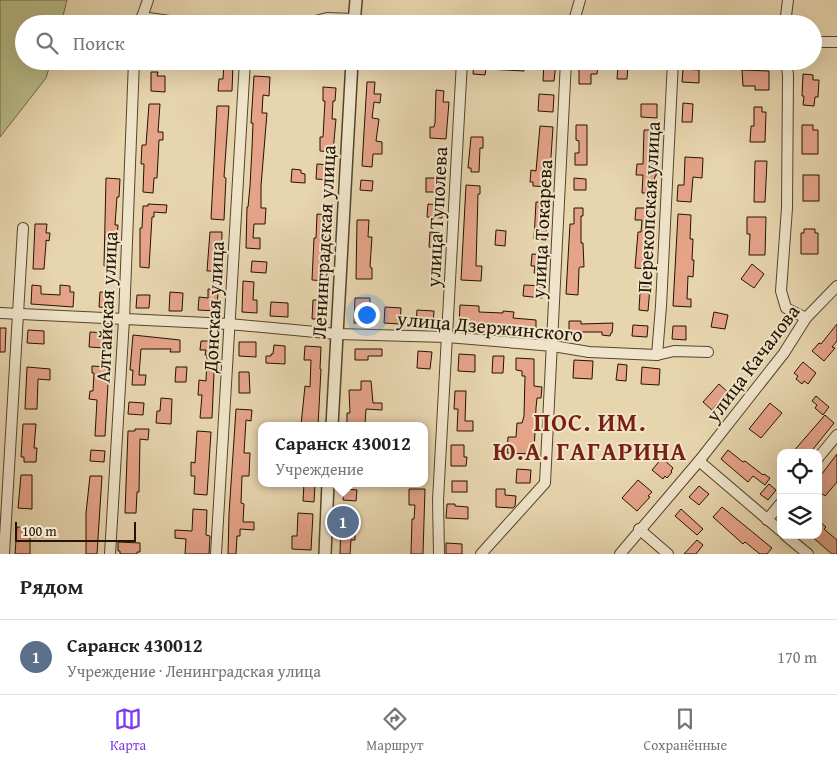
<!DOCTYPE html>
<html lang="ru">
<head>
<meta charset="utf-8">
<style>
	body { margin:0; font-family:"Gentium Book Plus",serif; background:#f6f6f6; color:#222 }
	.controls { position:absolute; right:15px; bottom:15px; display:grid; overflow:hidden; border-radius:10px; box-shadow:0 5px 20px #0002 }
	.controls button { width:45px; height:45px; display:grid; place-items:center; padding:0; border:0; border-bottom:1px solid #e0e0e0; background:#fff; color:#222; font:25px sans-serif }
	.scale { position:absolute; left:15px; bottom:12px; width:121px; box-sizing:border-box; padding-left:5px; border:2px solid #241300; border-top:0; font-size:14px; line-height:18px; white-space:nowrap; color:#241300; -webkit-text-stroke:4px #efe4ca; paint-order:stroke }
	.you { position:absolute; left:366px; top:314px; width:18px; height:18px; margin:-12px; border:4px solid #fff; border-radius:50%; background:#1a73e8; box-shadow:0 0 0 8px #1a73e833 }
	.badge { display:grid; place-items:center; width:32px; height:32px; border-radius:50%; background:#7c3aed; color:#fff; font-size:16px; font-weight:700 }
	.pin { position:absolute; translate:-50% -50%; border:2px solid #fff; box-shadow:0 1px 5px #0006 }
	.popup { position:absolute; left:258px; top:422px; width:170px; height:65px; box-sizing:border-box; display:grid; place-content:center; border-radius:10px; background:#fff; filter:drop-shadow(0 1px 4px #0005); font-size:16px; white-space:nowrap; color:#767676 }
	.popup b { font-size:19px; color:#222 }
	.popup::after { content:''; position:absolute; left:50%; top:100%; margin-left:-10px; border:10px solid transparent; border-top-color:#fff }
	.list { margin:0; padding:0; list-style:none }
	h2 { display:flex; justify-content:space-between; align-items:center; height:65px; margin:0; padding:0 20px; font-size:21px }
	h2 small { font-size:16px; font-weight:400; color:#767676 }
	.list li { display:grid; grid-template-columns:32px 1fr auto; gap:15px; align-items:center; box-sizing:border-box; height:75px; padding:0 20px; border-top:1px solid #e0e0e0 }
	.list b { display:block; font-size:19px; white-space:nowrap }
	.list p { margin:0; font-size:16px; white-space:nowrap; color:#767676 }
	.list em { font-size:16px; font-style:normal; color:#767676 }
	.icon { flex:none; width:28px; height:28px; fill:none; stroke:currentColor; stroke-width:2; stroke-linecap:round; stroke-linejoin:round }
	.map { position:relative; flex:none; width:837px; height:554px; overflow:hidden }
	.search { position:absolute; background:#fff; box-shadow:0 5px 20px #0002; left:15px; right:15px; top:15px; height:55px; display:flex; align-items:center; gap:12px; box-sizing:border-box; padding:0 18px; border-radius:28px; color:#767676; font-size:19px }
	.sheet { height:140px; background:#fff }
	nav { display:flex; justify-content:space-around; align-items:center; box-sizing:border-box; height:70px; border-top:1px solid #e0e0e0; background:#fff; font-size:14px; color:#767676 }
	nav a { display:grid; justify-items:center; gap:2px }
	nav .on { color:#7c3aed }
	.map>svg:first-child { display:block }
</style>
</head>
<body>
<div class="map">
<svg width="837" height="554" viewBox="0 0 837 554">
	<rect width="100%" height="100%" fill="#e7d5ae"/>
	<filter id="stains"><feTurbulence type="fractalNoise" baseFrequency=".004" numOctaves="4"/><feColorMatrix values="0 0 0 0 .2 0 0 0 0 .09 0 0 0 0 .02 0 0 0 .5 -.17"/></filter>
	<radialGradient id="worn" r=".72"><stop offset=".6" stop-color="#630" stop-opacity="0"/><stop offset="1" stop-color="#630" stop-opacity=".3"/></radialGradient>
	<polygon fill="#b9bc88" stroke="#6e6844" points="0,0 67,0 61,24 24,24 24,61 51,61 46,78 0,137"/>
	<g fill="#e5a388" stroke="#241300">
		<polygon points="474,61 524,61 524,71 486,69 485,75 473,74"/>
		<polygon points="544,62 556,63 554,81 543,81"/>
		<polygon points="224,63 233,64 232,91 218,91 219,79 223,79"/>
		<polygon points="579,64 598,65 597,74 591,74 591,84 579,84"/>
		<polygon points="618,66 628,66 627,79 617,79"/>
		<polygon points="683,69 699,70 699,83 682,82"/>
		<polygon points="742,70 769,71 769,90 755,90 755,86 743,86"/>
		<polygon points="151,72 158,72 157,76 165,76 165,92 151,91"/>
		<polygon points="803,74 813,75 813,80 819,80 818,97 815,97 814,106 803,105 804,96 802,96"/>
		<polygon points="254,76 270,77 269,96 263,95 262,113 267,113 261,186 261,208 266,208 265,224 254,224 253,238 260,238 260,249 246,248 247,207 248,207 250,186 252,148 253,123 251,123"/>
		<polygon points="367,82 375,82 374,94 381,94 380,103 374,102 372,118 379,119 376,141 382,142 382,154 373,154 372,167 362,166"/>
		<polygon points="323,87 336,88 335,101 333,101 332,119 336,119 333,152 320,151 320,137 323,137 325,101 323,101"/>
		<polygon points="436,90 444,91 443,102 449,102 446,139 430,138 430,127 434,127 435,123"/>
		<polygon points="539,94 554,95 553,112 538,111"/>
		<polygon points="683,103 693,104 692,122 682,122"/>
		<polygon points="149,104 160,104 158,132 163,132 163,140 159,140 157,178 154,178 153,193 143,192 144,164 141,164 142,145 146,145"/>
		<polygon points="641,104 657,104 657,118 641,117"/>
		<polygon points="217,106 229,106 224,177 226,178 224,220 211,219"/>
		<polygon points="754,107 762,107 762,112 766,112 765,142 750,142 751,126 754,126"/>
		<polygon points="576,125 587,125 587,165 575,165 575,153 579,153 579,141 576,140"/>
		<polygon points="802,125 813,125 813,130 818,130 818,154 802,154"/>
		<polygon points="540,126 553,127 549,187 533,186 533,182 530,182 531,170 536,171"/>
		<polygon points="644,130 658,130 656,176 655,176 654,193 642,193 643,175 636,175 637,164 643,164"/>
		<polygon points="471,137 483,137 483,148 480,148 479,172 471,172 471,168 468,168"/>
		<polygon points="685,157 703,158 702,178 693,177 691,202 677,201 678,185 684,185"/>
		<polygon points="755,161 767,161 765,202 754,202"/>
		<polygon points="317,164 331,165 330,180 316,179"/>
		<polygon points="292,169 301,170 301,173 305,174 305,183 291,182"/>
		<rect x="803" y="175" width="16" height="26"/>
		<polygon points="106,178 120,179 119,197 117,197 115,225 118,225 115,266 104,266"/>
		<rect x="426" y="178" width="13" height="14"/>
		<polygon points="574,178 586,179 586,190 574,190"/>
		<polygon points="361,180 373,181 372,191 360,190"/>
		<polygon points="466,185 480,186 480,194 478,194 476,266 482,266 481,281 461,280"/>
		<polygon points="536,202 548,203 546,240 534,239"/>
		<polygon points="148,204 167,205 166,213 154,212 154,217 152,217 149,268 140,267 140,228 142,228 143,206 148,206"/>
		<polygon points="428,204 443,205 442,218 427,217"/>
		<polygon points="647,206 654,207 650,269 635,268 638,232 641,232 642,220 635,220 636,208 647,208"/>
		<polygon points="574,208 583,208 583,216 581,216 581,243 583,243 584,267 580,267 579,268 578,295 566,294 570,224 574,224"/>
		<polygon points="317,214 329,215 328,227 326,227 324,269 327,269 327,281 312,280 314,238 316,238"/>
		<polygon points="678,214 691,215 690,239 693,239 692,260 694,260 693,277 688,276 687,299 691,299 691,307 673,306"/>
		<polygon points="747,217 766,217 765,255 749,255 750,234 747,234"/>
		<polygon points="357,220 369,220 368,237 372,237 370,267 372,268 372,279 356,279"/>
		<polygon points="35,224 47,224 46,233 50,233 49,241 46,240 46,243 44,269 33,269"/>
		<polygon points="804,229 815,229 815,233 818,233 818,254 801,254 801,233 804,233"/>
		<polygon points="496,230 506,231 505,246 495,245"/>
		<polygon points="210,232 222,232 221,271 207,271"/>
		<polygon points="430,232 440,233 439,248 429,247"/>
		<polygon points="532,254 545,255 544,273 534,273 535,266 531,266"/>
		<polygon points="252,261 267,262 266,273 251,272"/>
		<polygon points="752,264 764,274 754,288 741,279"/>
		<polygon points="243,281 254,282 253,300 257,300 257,313 242,312"/>
		<polygon points="32,285 41,286 41,294 60,295 60,285 70,286 70,292 74,292 73,307 31,304"/>
		<polygon points="524,285 545,286 542,298 523,296"/>
		<polygon points="638,287 650,287 648,311 639,310 640,293 638,293"/>
		<polygon points="208,289 218,290 217,311 198,310 199,297 208,298"/>
		<polygon points="100,292 114,293 113,308 99,307"/>
		<polygon points="170,292 183,293 182,311 169,311"/>
		<polygon points="137,295 150,295 149,308 136,308"/>
		<polygon points="355,298 370,298 370,317 364,316 364,323 354,323"/>
		<polygon points="313,300 325,300 324,319 312,319"/>
		<polygon points="271,302 288,303 288,317 270,316"/>
		<polygon points="460,305 479,306 479,312 503,313 503,311 514,312 513,318 536,320 536,330 528,329 528,327 501,325 501,328 459,325"/>
		<polygon points="385,307 401,308 400,324 384,323"/>
		<polygon points="417,310 434,311 433,326 416,325"/>
		<polygon points="714,312 728,315 725,329 711,327"/>
		<polygon points="569,321 581,321 581,324 613,323 612,333 611,333 610,336 602,335 602,332 569,332"/>
		<polygon points="837,324 837,341 832,347 835,348 824,361 812,351 819,343 821,344"/>
		<polygon points="633,325 648,326 647,337 632,336"/>
		<polygon points="673,326 686,326 686,340 672,339"/>
		<polygon points="0,328 6,328 5,352 0,352"/>
		<polygon points="28,330 44,331 44,344 27,343"/>
		<polygon points="90,332 105,333 104,348 89,347"/>
		<polygon points="133,335 180,340 180,352 170,352 171,349 141,349 139,375 146,375 145,385 132,385 133,370 130,370"/>
		<polygon points="201,341 217,341 217,373 214,373 212,418 200,418 202,395 198,395 199,380 206,381 207,355 205,355 206,350 200,350"/>
		<polygon points="239,342 256,342 256,357 239,356"/>
		<polygon points="274,345 285,346 285,364 266,363 266,356 271,356 271,354 273,354"/>
		<polygon points="305,346 321,347 320,369 321,369 318,426 301,425 305,386 310,387 311,360 304,360"/>
		<polygon points="355,349 382,349 382,356 368,356 368,360 355,360"/>
		<polygon points="418,351 432,352 430,369 417,368"/>
		<polygon points="459,354 475,355 475,372 458,371"/>
		<polygon points="493,356 504,356 503,373 492,373"/>
		<polygon points="516,358 534,359 534,386 542,387 541,398 537,398 536,408 534,454 507,453 508,437 516,437 517,423 522,423 524,416 525,376 522,376 522,371 516,370"/>
		<polygon points="574,360 593,361 592,379 573,378"/>
		<polygon points="803,362 816,373 808,384 804,381 802,384 796,379 798,376 794,373"/>
		<polygon points="618,364 627,365 626,381 616,380"/>
		<polygon points="92,366 109,367 105,436 95,436 97,400 89,399 90,391 93,391 94,373 92,373"/>
		<polygon points="27,367 50,369 50,380 38,379 37,409 25,409"/>
		<polygon points="176,367 187,367 186,382 175,382"/>
		<polygon points="642,367 660,369 659,385 641,384"/>
		<polygon points="239,372 249,372 250,393 239,393"/>
		<polygon points="361,381 371,381 373,403 382,403 382,410 366,409 365,424 347,424 347,413 350,413 349,390 361,390"/>
		<polygon points="719,384 732,396 723,407 718,403 712,410 703,402"/>
		<polygon points="455,391 466,391 465,421 473,421 473,431 457,431 458,409 454,409"/>
		<polygon points="816,396 829,407 823,415 815,408 817,405 812,401"/>
		<polygon points="161,398 172,399 171,424 156,423 157,411 160,411"/>
		<polygon points="129,402 144,403 143,415 128,414"/>
		<polygon points="770,403 782,413 761,438 749,429"/>
		<polygon points="236,409 252,410 251,421 246,420 244,453 250,453 249,476 242,476 241,503 244,504 243,522 254,522 254,530 240,529 240,536 237,536 236,554 228,554 229,514"/>
		<polygon points="825,415 834,423 810,453 792,453"/>
		<polygon points="23,424 36,424 34,448 37,448 36,462 24,462 24,457 21,457"/>
		<polygon points="135,429 149,429 148,440 140,439 139,492 137,492 136,513 125,513 128,431 135,431"/>
		<polygon points="197,431 211,432 207,495 194,494 195,476 191,476 191,462 195,463"/>
		<polygon points="451,445 464,445 464,457 467,457 466,466 451,466"/>
		<polygon points="91,450 105,451 104,462 90,461"/>
		<polygon points="728,450 743,462 745,461 763,475 764,474 770,478 765,485 753,476 748,482 721,459"/>
		<polygon points="837,454 837,482 825,496 818,491 818,479"/>
		<polygon points="662,458 673,468 671,471 672,472 667,478 665,476 663,479 652,470"/>
		<polygon points="517,469 531,470 530,483 516,483"/>
		<polygon points="21,475 32,475 32,509 18,508"/>
		<polygon points="90,476 102,476 97,554 86,554 86,513"/>
		<polygon points="638,480 652,492 648,496 650,497 637,511 622,498"/>
		<rect x="452" y="481" width="15" height="11"/>
		<polygon points="304,483 315,484 314,502 303,501"/>
		<polygon points="769,484 776,490 768,500 760,494"/>
		<polygon points="699,486 709,494 699,505 689,497"/>
		<polygon points="344,489 357,490 356,501 343,500"/>
		<polygon points="409,489 425,489 423,554 411,554 412,519 414,519 415,505 409,505"/>
		<polygon points="496,489 505,489 505,495 516,496 515,506 513,508 496,507"/>
		<polygon points="447,504 455,504 455,506 468,507 468,519 446,518"/>
		<polygon points="722,507 772,548 767,554 760,554 745,542 743,544 713,517"/>
		<polygon points="193,509 207,510 206,535 210,536 209,554 185,554 186,539 175,538 175,530 192,531"/>
		<polygon points="681,509 703,529 697,535 675,516"/>
		<polygon points="298,513 313,514 311,550 292,549 292,536 297,536"/>
		<polygon points="341,518 354,519 353,533 355,533 355,540 351,540 350,554 340,554"/>
		<polygon points="818,520 826,527 824,529 837,540 837,554 832,554 810,535 818,535"/>
		<polygon points="17,527 30,528 30,554 15,554"/>
		<polygon points="697,540 703,545 696,554 684,554"/>
		<polygon points="118,542 140,543 140,552 137,552 137,554 120,554 120,551 118,551"/>
		<polygon points="446,543 462,544 462,554 446,554"/>
	</g>
	<g fill="none" stroke-linecap="round" stroke-linejoin="round">
		<defs>
			<g id="minor">
				<polyline points="142,17 190,24"/>
				<polyline points="136,24 142,17 148,0"/>
				<polyline points="304,24 327,18 354,19"/>
				<polyline points="573,24 580,0"/>
				<polyline points="785,24 788,0"/>
				<polyline points="813,42 837,42"/>
				<polyline points="786,61 788,75 787,208 781,291 786,308 806,318"/>
				<polyline points="0,313 229,324 337,334 447,337 553,346 589,352 657,355 674,351 708,352"/>
				<polyline points="657,355 661,306 673,61"/>
				<polyline points="818,458 837,435"/>
				<polyline points="699,461 781,531"/>
				<polyline points="767,520 781,503"/>
				<polyline points="639,529 668,554"/>
				<polyline points="785,535 808,554"/>
				<polyline points="4,554 23,228"/>
				<polyline points="110,554 124,319 134,61"/>
				<polyline points="216,554 245,61"/>
				<polyline points="439,554 438,500 462,61"/>
				<polyline points="481,554 545,483 566,61"/>
				<polyline points="620,554 699,461 784,353 806,318 837,286"/>
			</g>
			<g id="tertiary">
				<polyline points="354,24 356,0"/>
				<polyline points="332,426 352,61"/>
				<polyline points="325,554 328,483"/>
			</g>
		</defs>
		<use href="#minor" stroke="#55442c" stroke-width="12"/>
		<use href="#tertiary" stroke="#55442c" stroke-width="14"/>
		<use href="#minor" stroke="#efe4ca" stroke-width="10"/>
		<use href="#tertiary" stroke="#efe4ca" stroke-width="11"/>
	</g>
	<g text-anchor="middle" dominant-baseline="central" stroke-width="4" stroke-linejoin="round" paint-order="stroke">
		<g font-size="20" fill="#241300" stroke="#efe4ca">
			<text transform="translate(648 207) rotate(-87)">Перекопская улица</text>
			<text transform="translate(436 217) rotate(-87)">улица Туполева</text>
			<text transform="translate(541 229) rotate(-87)">улица Токарева</text>
			<text transform="translate(323 242) rotate(-87)">Ленинградская улица</text>
			<text transform="translate(106 307) rotate(-87)">Алтайская улица</text>
			<text transform="translate(213 307) rotate(-87)">Донская улица</text>
			<text transform="translate(490 326) rotate(5)">улица Дзержинского</text>
			<text transform="translate(752 363) rotate(-53)">улица Качалова</text>
		</g>
		<g font-size="25" font-weight="bold" letter-spacing="1" fill="#7a1f14" stroke="#efe4ca">
			<text x="590" y="422">ПОС. ИМ.<tspan x="590" dy="29">Ю.А. ГАГАРИНА</tspan></text>
		</g>
	</g>
	<rect width="100%" height="100%" filter="url(#stains)"/>
	<rect width="100%" height="100%" fill="url(#worn)"/>
</svg>
<div class="controls">
<button><svg class="icon" aria-label="locate" viewBox="0 0 24 24"><circle cx="12" cy="12" r="6"/><path d="M12 2v4M12 18v4M2 12h4M18 12h4"/></svg></button>
<button><svg class="icon" aria-label="layers" viewBox="0 0 24 24"><path d="M12 4l9 5-9 5-9-5zM3 14l9 5 9-5"/></svg></button>
</div>
<div class="scale">100 m</div>
<div class="you"></div>
<div class="pin badge" style="left:343px;top:522px;background:#5c6f8a">1</div>
<div class="popup"><b>Саранск 430012</b>Учреждение</div>
<div class="search"><svg class="icon" aria-label="search" viewBox="0 0 24 24"><circle cx="10" cy="10" r="6"/><path d="M15 15l6 6"/></svg>Поиск</div>
</div>
<section class="sheet">
<h2>Рядом<small></small></h2>
<ul class="list">
<li><span class="badge" style="background:#5c6f8a">1</span><div><b>Саранск 430012</b><p>Учреждение · Ленинградская улица</p></div><em>170 m</em></li>
</ul>
</section>
<nav>
<a class="on"><svg class="icon" aria-label="map" viewBox="0 0 24 24"><path d="M3 6l6-2 6 2 6-2v14l-6 2-6-2-6 2zM9 4v14M15 6v14"/></svg>Карта</a>
<a><svg class="icon" aria-label="directions" viewBox="0 0 24 24"><path d="M12 3l9 9-9 9-9-9zM9 14v-3h6M13 9l2 2-2 2"/></svg>Маршрут</a>
<a><svg class="icon" aria-label="saved" viewBox="0 0 24 24"><path d="M7 4h10v16l-5-4-5 4z"/></svg>Сохранённые</a>
</nav>
</body>
</html>
